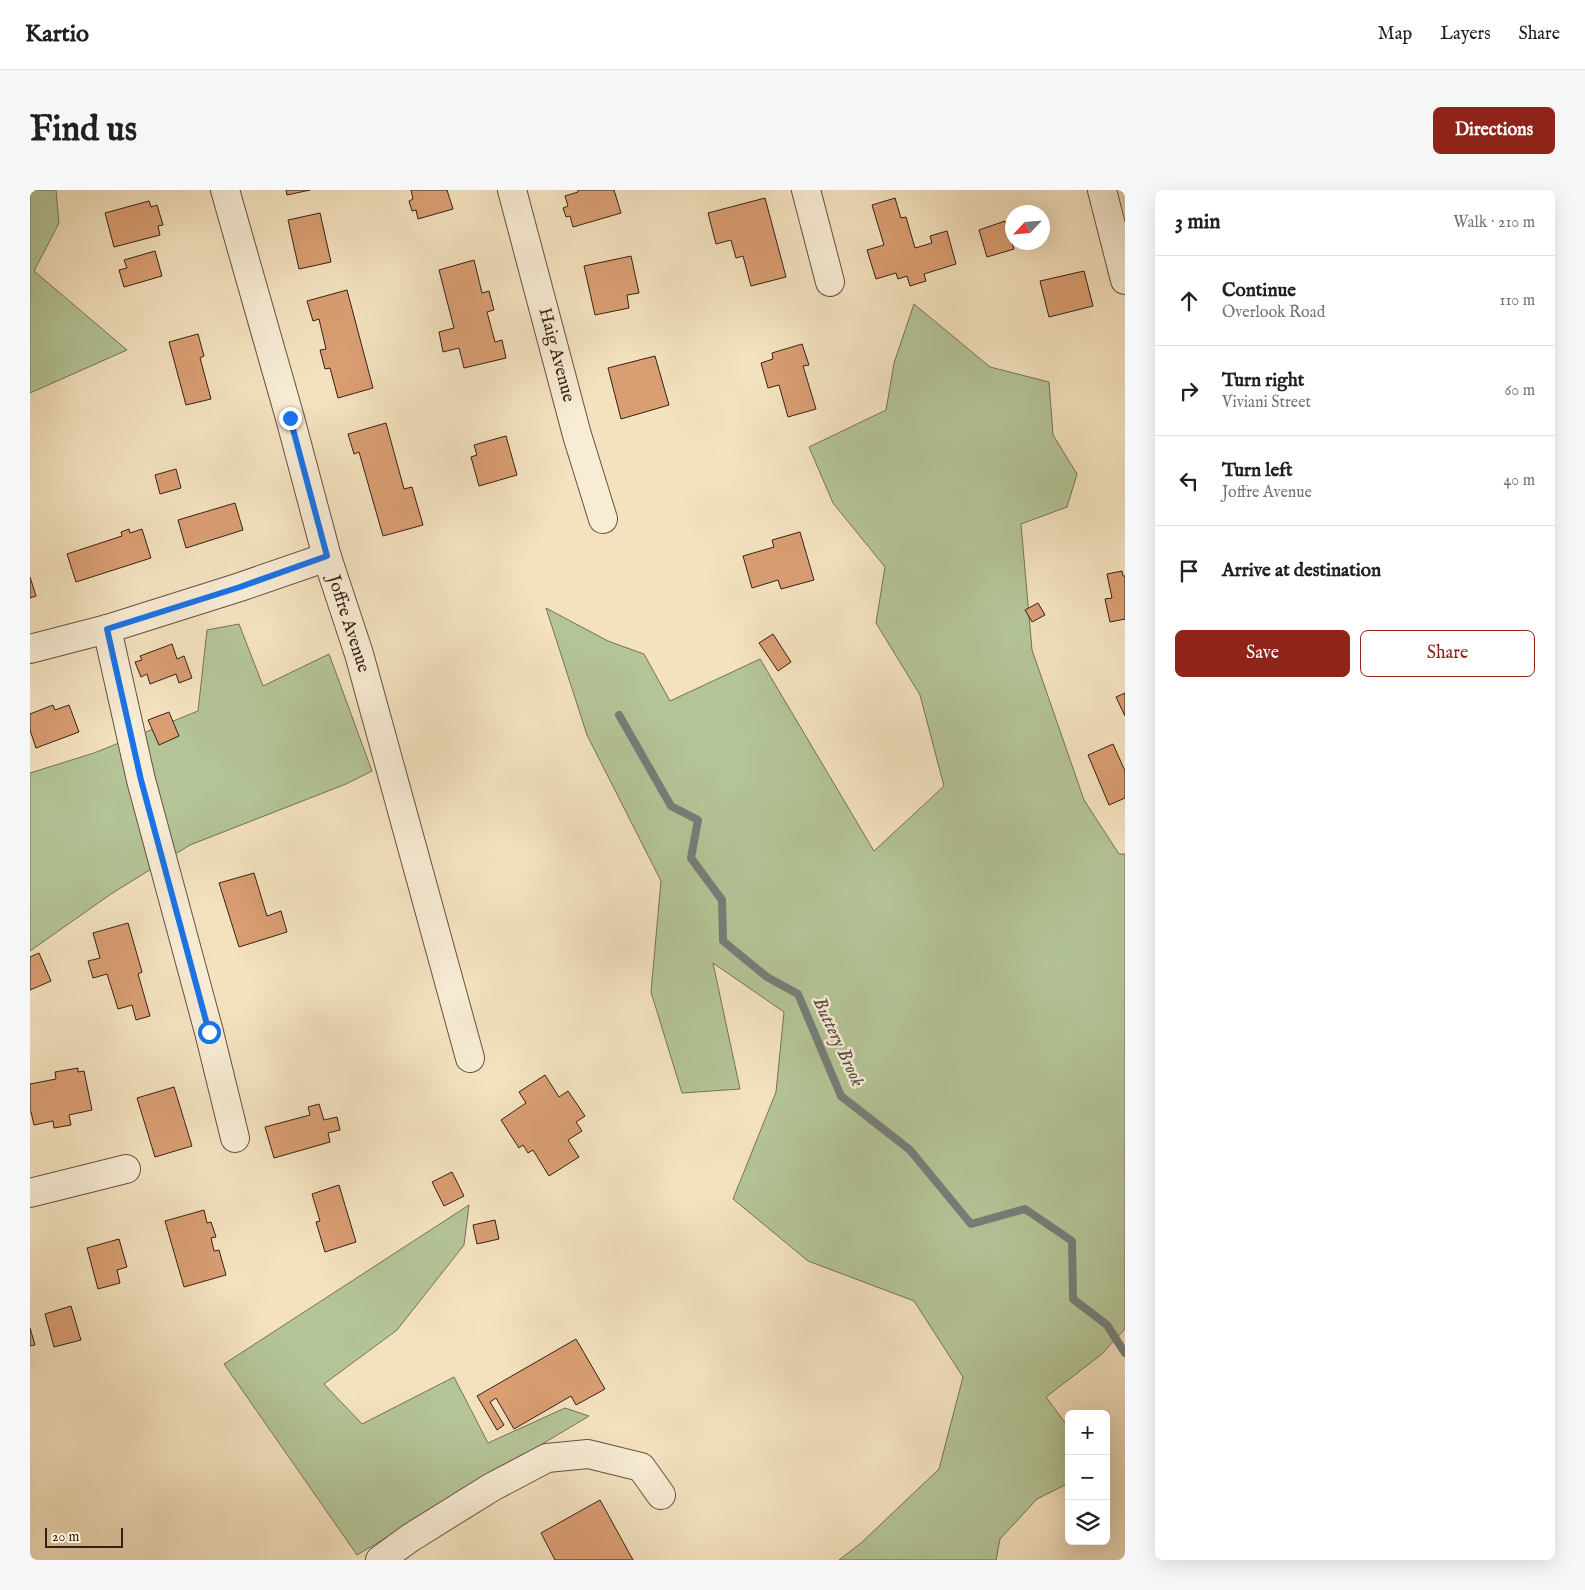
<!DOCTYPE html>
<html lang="en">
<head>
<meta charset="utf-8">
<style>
	body { margin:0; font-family:"IM FELL English",serif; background:#f6f6f6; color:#202124 }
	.controls { position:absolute; right:15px; bottom:15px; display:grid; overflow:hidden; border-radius:8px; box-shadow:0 5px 20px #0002 }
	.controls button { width:45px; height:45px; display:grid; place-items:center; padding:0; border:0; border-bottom:1px solid #e0e0e0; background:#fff; color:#202124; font:25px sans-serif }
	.compass { position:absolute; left:975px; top:15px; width:45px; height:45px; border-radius:50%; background:#fff; box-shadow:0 5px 20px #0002; rotate:244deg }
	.scale { position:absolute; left:15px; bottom:12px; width:78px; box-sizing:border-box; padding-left:5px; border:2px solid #362015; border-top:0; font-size:14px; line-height:18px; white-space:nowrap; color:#362015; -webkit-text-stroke:4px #f8ecd5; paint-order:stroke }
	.stop { position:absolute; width:15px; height:15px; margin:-11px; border:4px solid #1a73e8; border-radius:50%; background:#fff }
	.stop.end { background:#1a73e8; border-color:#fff; box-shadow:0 1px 5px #0008 }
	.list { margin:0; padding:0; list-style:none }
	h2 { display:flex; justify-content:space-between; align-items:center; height:65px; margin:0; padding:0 20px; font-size:21px }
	h2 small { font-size:16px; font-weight:400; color:#757577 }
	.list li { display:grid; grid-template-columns:32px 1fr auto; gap:15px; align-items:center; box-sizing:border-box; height:90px; padding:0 20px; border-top:1px solid #e0e0e0 }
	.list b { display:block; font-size:19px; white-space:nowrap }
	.list p { margin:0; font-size:16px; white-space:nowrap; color:#757577 }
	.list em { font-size:16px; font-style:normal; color:#757577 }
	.actions { display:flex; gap:10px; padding:15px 20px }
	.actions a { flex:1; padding:11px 0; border:1px solid #8f2418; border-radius:8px; text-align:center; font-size:18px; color:#8f2418 }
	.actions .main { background:#8f2418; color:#fff }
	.icon { flex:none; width:28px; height:28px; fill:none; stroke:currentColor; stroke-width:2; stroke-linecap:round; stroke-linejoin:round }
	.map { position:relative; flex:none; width:1095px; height:1370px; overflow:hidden; border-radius:8px }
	header { display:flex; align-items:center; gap:30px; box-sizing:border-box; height:70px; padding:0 25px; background:#fff; border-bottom:1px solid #e0e0e0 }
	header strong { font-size:24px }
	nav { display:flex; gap:28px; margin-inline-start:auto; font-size:18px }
	.intro { display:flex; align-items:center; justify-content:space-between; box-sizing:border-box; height:120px; padding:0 30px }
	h1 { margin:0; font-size:35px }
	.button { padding:12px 22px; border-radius:8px; background:#8f2418; color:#fff; font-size:18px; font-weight:700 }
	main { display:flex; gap:30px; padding:0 30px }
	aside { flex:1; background:#fff; border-radius:8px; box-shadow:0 5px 20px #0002 }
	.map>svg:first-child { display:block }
</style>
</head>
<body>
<header>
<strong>Kartio</strong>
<nav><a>Map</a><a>Layers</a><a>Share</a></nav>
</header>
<div class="intro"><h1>Find us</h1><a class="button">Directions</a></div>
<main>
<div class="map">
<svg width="1095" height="1370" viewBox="0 0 1095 1370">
	<rect width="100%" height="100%" fill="#f4e2bf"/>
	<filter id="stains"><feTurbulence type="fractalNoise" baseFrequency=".004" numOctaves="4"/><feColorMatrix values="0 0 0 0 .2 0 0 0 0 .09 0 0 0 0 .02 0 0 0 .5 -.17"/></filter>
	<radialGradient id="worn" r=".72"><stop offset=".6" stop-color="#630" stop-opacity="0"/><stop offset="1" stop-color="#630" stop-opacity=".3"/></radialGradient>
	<g fill="#b4c497" stroke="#757256">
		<polygon points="0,0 26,0 29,33 4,81 97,160 0,203"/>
		<polygon points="884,114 960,177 1019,192 1023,245 1047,284 1037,317 991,334 1002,460 1054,610 1089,664 1095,664 1095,1139 1072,1164 1016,1207 1039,1238 1039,1293 1007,1309 970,1349 966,1370 809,1370 831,1353 909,1279 933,1187 884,1111 778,1071 703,1009 746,902 754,822 683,773 710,899 652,903 621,802 631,691 557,545 516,418 578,451 614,464 640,511 730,469 844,661 914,596 890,505 846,433 855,377 803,313 779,257 856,220 864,173"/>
		<polygon points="209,434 233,496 299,464 342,581 316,594 160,655 81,704 0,761 0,583 64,563 168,521 177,440"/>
		<polygon points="439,1015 434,1055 367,1140 294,1194 332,1234 424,1187 458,1253 535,1218 559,1226 327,1365 194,1174"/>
	</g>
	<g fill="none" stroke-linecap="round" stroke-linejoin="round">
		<polyline stroke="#767e79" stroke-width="8" points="589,525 641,616 668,630 661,668 692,710 693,751 737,787 768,804 811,906 880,960 941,1034 995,1019 1042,1051 1043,1109 1077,1135 1095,1163"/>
	</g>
	<g fill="#da9e73" stroke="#362015">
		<polygon points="256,0 280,0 257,5"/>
		<polygon points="381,0 417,0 423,19 388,29 386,20 382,21 379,11 383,9"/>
		<polygon points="548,0 584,0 591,23 543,37 540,26 536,27 533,18 538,16 535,6 548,2"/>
		<polygon points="735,8 756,87 721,96 713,66 706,68 701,50 686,54 678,23"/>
		<polygon points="865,8 871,28 876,27 885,58 902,53 900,46 917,41 926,74 894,84 896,91 880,96 877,86 868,89 866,83 846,89 837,60 854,55 842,15"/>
		<polygon points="119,11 121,17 127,15 133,35 128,36 130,45 84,57 75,23"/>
		<polygon points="290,23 301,72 269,79 258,30"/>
		<polygon points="975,31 984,59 957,67 949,40"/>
		<polygon points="125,61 132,86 94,97 89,80 97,78 94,70"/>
		<polygon points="601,66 609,103 597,105 599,118 565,125 554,76"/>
		<polygon points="444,70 452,103 459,101 464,120 457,122 465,152 472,150 476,168 434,178 429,158 413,162 409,142 424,138 409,80"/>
		<polygon points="1054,81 1063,116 1019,127 1010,91"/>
		<polygon points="317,100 343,198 308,208 300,178 295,179 290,160 296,159 289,129 283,131 277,111"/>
		<polygon points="168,144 174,166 170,168 181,209 156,215 139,152"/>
		<polygon points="772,154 779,175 773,176 786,219 758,227 749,195 738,198 731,173 743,169 742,163"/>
		<polygon points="625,166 639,215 591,229 578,178"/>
		<polygon points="356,233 374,299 382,297 393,335 353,346 329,262 324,264 318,244"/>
		<polygon points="476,246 487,285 449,296 441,267 447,265 444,255"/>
		<polygon points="146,279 151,298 130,304 125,285"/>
		<polygon points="205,313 213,340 156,358 148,330"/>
		<polygon points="99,339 100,343 112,339 121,368 46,392 37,364 92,346 91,342"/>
		<polygon points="770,342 784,390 751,399 748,390 722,398 713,366 744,357 742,350"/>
		<polygon points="1092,381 1093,386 1095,386 1095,429 1080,432 1075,409 1082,408 1077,384"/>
		<polygon points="0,387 6,406 0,408"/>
		<polygon points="1008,413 1015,425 1002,432 995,420"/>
		<polygon points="743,444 761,472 748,481 729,453"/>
		<polygon points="142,454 147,469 154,466 162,488 149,493 146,484 120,494 117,484 111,487 105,472 112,470 110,466"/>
		<polygon points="1095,503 1095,526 1086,507"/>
		<polygon points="23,515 25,520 39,515 49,542 6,558 0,540 0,524"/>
		<polygon points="139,522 149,546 129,555 118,530"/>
		<polygon points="1083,554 1095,581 1095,608 1079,615 1058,565"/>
		<polygon points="224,683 237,726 251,721 257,742 209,757 189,693"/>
		<polygon points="98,733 112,782 108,784 120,826 106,830 102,815 88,819 77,784 63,788 58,771 70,768 63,743"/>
		<polygon points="9,763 21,791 0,800 0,767"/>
		<polygon points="48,878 48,882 54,881 62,920 39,925 41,935 24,938 23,931 4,935 1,922 0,922 0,894 26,889 25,882"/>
		<polygon points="515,885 529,907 538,901 555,926 546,932 552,941 538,950 549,967 519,986 503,960 498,963 493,955 489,958 471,930 496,913 489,902"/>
		<polygon points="144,897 162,956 125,967 107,908"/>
		<polygon points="289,914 294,930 307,927 310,940 298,943 300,952 244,968 235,937 280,925 278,917"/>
		<polygon points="422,982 434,1006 414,1016 402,992"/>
		<polygon points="309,995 326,1052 295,1062 286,1032 290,1031 282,1004"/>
		<polygon points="174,1020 177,1033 181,1032 186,1047 181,1048 184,1061 189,1060 196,1085 154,1097 135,1031"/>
		<polygon points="465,1030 469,1049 447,1054 443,1035"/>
		<polygon points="89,1049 97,1077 87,1080 90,1093 68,1099 57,1058"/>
		<polygon points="41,1116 51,1150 24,1157 15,1124"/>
		<polygon points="0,1138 5,1155 0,1156"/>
		<polygon points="546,1149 575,1199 546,1215 541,1206 484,1239 466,1208 460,1212 474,1235 467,1240 447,1206"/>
		<polygon points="570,1310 603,1370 525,1370 511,1343"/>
	</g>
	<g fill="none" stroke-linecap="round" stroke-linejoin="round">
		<defs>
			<g id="minor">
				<polyline points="195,0 260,228 297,367 329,464 440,868"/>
				<polyline points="482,0 547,245 573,329"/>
				<polyline points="776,0 800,92"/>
				<polyline points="1072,0 1095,90"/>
				<polyline points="77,439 111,590 179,842 205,948"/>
				<polyline points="0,459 77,439 210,397 297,367"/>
				<polyline points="0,1003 96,979"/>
				<polyline points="350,1370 380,1348 462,1297 517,1268 558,1264 611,1277 631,1305"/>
			</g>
		</defs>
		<use href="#minor" stroke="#665040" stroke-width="30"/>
		<use href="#minor" stroke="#f8ecd5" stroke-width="28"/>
	</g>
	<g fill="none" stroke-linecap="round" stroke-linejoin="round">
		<polyline stroke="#1a73e8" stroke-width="6" points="179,842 111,590 77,439 210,397 297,366 260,228"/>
	</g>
	<g text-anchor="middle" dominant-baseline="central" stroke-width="5" stroke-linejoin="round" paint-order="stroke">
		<g font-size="18" fill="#362015" stroke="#f8ecd5">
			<text transform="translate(526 165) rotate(75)">Haig Avenue</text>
			<text transform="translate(318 434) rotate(72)">Joffre Avenue</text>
		</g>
		<g font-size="19" font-style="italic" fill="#564f47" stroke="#f8ecd5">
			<text transform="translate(808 852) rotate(65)">Buttery Brook</text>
		</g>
	</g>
	<rect width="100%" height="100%" filter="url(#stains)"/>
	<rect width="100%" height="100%" fill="url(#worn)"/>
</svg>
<div class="controls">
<button>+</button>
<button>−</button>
<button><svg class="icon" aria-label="layers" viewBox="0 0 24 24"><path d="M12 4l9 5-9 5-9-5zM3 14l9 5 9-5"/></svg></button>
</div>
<svg class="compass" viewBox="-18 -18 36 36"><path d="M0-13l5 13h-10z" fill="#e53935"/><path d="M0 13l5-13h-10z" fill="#757577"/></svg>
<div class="scale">20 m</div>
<div class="stop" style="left:179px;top:842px"></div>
<div class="stop end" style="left:260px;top:228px"></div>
</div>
<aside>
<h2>3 min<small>Walk · 210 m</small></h2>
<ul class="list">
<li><svg class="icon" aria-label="ahead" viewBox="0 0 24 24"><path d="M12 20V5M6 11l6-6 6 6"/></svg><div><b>Continue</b><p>Overlook Road</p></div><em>110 m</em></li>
<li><svg class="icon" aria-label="right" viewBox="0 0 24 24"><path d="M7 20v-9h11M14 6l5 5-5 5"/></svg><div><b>Turn right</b><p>Viviani Street</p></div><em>60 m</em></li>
<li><svg class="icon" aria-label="left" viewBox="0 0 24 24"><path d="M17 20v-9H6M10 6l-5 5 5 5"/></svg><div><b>Turn left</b><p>Joffre Avenue</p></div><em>40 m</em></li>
<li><svg class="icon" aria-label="arrive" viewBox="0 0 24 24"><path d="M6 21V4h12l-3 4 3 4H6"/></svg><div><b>Arrive at destination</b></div></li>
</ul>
<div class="actions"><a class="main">Save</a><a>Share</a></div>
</aside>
</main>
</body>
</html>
